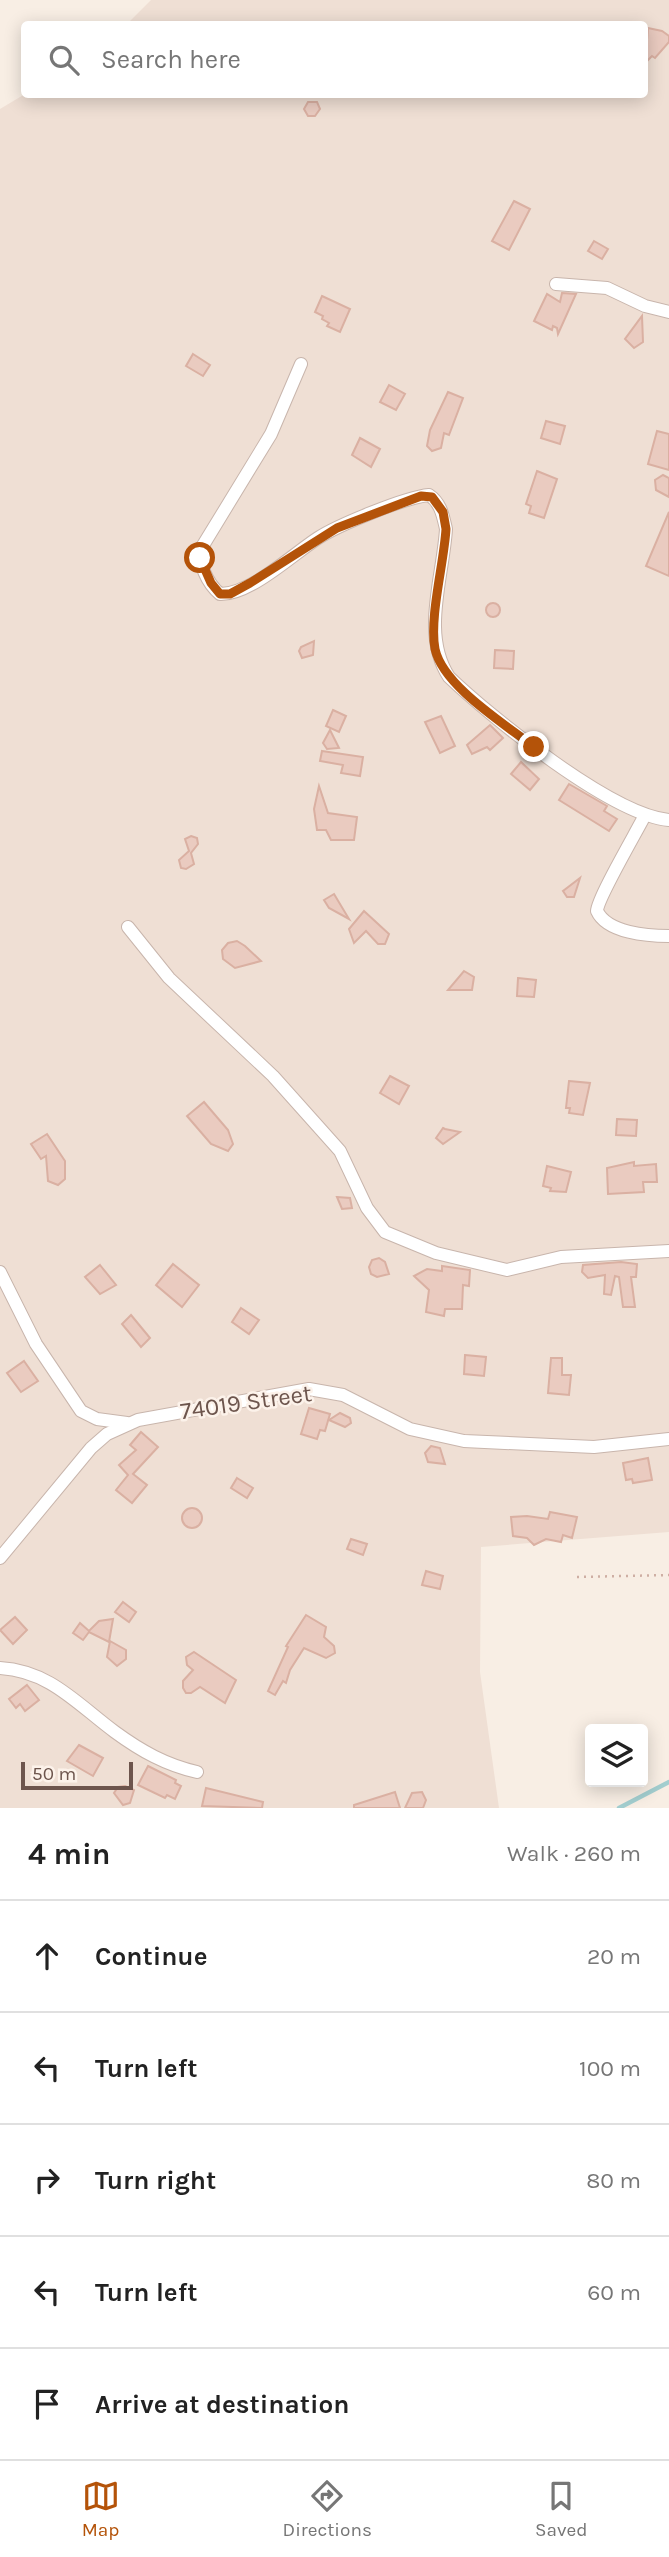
<!DOCTYPE html>
<html lang="en">
<head>
<meta charset="utf-8">
<style>
	body { margin:0; font-family:Karla,sans-serif; background:#f6f6f6; color:#222 }
	.controls { position:absolute; right:21px; bottom:21px; display:grid; overflow:hidden; border-radius:7px; box-shadow:0 4px 18px #0003 }
	.controls button { width:63px; height:63px; display:grid; place-items:center; padding:0; border:0; border-bottom:2px solid #e0e0e0; background:#fff; color:#222; font:35px sans-serif }
	.scale { position:absolute; left:21px; bottom:18px; width:112px; box-sizing:border-box; padding-left:7px; border:4px solid #6d554d; border-top:0; font-size:19px; line-height:24px; white-space:nowrap; color:#6d554d; -webkit-text-stroke:5px #fcf2ea; paint-order:stroke }
	.stop { position:absolute; width:21px; height:21px; margin:-16px; border:5px solid #b45309; border-radius:50%; background:#fff }
	.stop.end { background:#b45309; border-color:#fff; box-shadow:0 2px 7px #0008 }
	.list { margin:0; padding:0; list-style:none }
	h2 { display:flex; justify-content:space-between; align-items:center; height:91px; margin:0; padding:0 28px; font-size:30px }
	h2 small { font-size:23px; font-weight:400; color:#767676 }
	.list li { display:grid; grid-template-columns:46px 1fr auto; gap:21px; align-items:center; box-sizing:border-box; height:112px; padding:0 28px; border-top:2px solid #e0e0e0 }
	.list b { display:block; font-size:26px; white-space:nowrap }
	.list em { font-size:23px; font-style:normal; color:#767676 }
	.icon { flex:none; width:38px; height:38px; fill:none; stroke:currentColor; stroke-width:2; stroke-linecap:round; stroke-linejoin:round }
	.map { position:relative; flex:none; width:669px; height:1808px; overflow:hidden }
	.search { position:absolute; background:#fff; box-shadow:0 4px 18px #0003; left:21px; right:21px; top:21px; height:77px; display:flex; align-items:center; gap:18px; box-sizing:border-box; padding:0 24px; border-radius:7px; color:#767676; font-size:26px }
	.sheet { height:651px; background:#fff }
	nav { display:flex; justify-content:space-around; align-items:center; box-sizing:border-box; height:98px; border-top:2px solid #e0e0e0; background:#fff; font-size:19px; color:#767676 }
	nav a { display:grid; justify-items:center; gap:4px }
	nav .on { color:#b45309 }
	.map>svg:first-child { display:block }
</style>
</head>
<body>
<div class="map">
<svg width="669" height="1808" viewBox="0 0 669 1808">
	<rect width="100%" height="100%" fill="#f8eee4"/>
	<polygon fill="#efdfd4" points="151,0 669,0 669,1532 481,1547 480,1672 499,1808 0,1808 0,109 25,94 644,94 644,24 127,24"/>
	<g fill="none" stroke-linecap="round" stroke-linejoin="round">
		<polyline stroke="#a3cecf" stroke-width="4.5" points="619,1808 669,1782"/>
	</g>
	<g fill="#eacbc0" stroke="#dab0a2" stroke-width="2">
		<polygon points="648,28 662,31 669,36 669,42 655,58 652,56 645,63"/>
		<polygon points="308,102 317,102 320,109 315,116 308,116 304,109"/>
		<polygon points="514,201 530,209 509,250 492,241"/>
		<polygon points="594,241 608,249 602,259 588,251"/>
		<polygon points="562,293 576,294 558,334 557,328 553,326 552,330 534,321 547,294 560,302"/>
		<polygon points="322,296 350,309 340,332 327,326 329,323 322,319 323,316 315,312"/>
		<polygon points="642,316 643,342 634,348 625,339"/>
		<polygon points="193,354 210,365 203,376 186,366"/>
		<polygon points="389,385 405,394 396,410 380,402"/>
		<polygon points="448,392 463,398 449,435 444,433 441,448 432,451 427,446 430,430"/>
		<polygon points="546,421 565,426 560,444 541,438"/>
		<polygon points="657,431 669,434 669,470 648,464"/>
		<polygon points="360,438 380,449 371,467 352,455"/>
		<polygon points="537,471 557,479 544,518 529,513 531,506 526,504"/>
		<polygon points="663,475 669,478 669,497 656,490 655,480"/>
		<polygon points="669,512 669,576 646,566"/>
		<circle cx="493" cy="610" r="7"/>
		<polygon points="314,641 313,655 302,658 299,651 301,647"/>
		<polygon points="495,650 514,651 513,669 494,668"/>
		<polygon points="333,710 346,716 339,732 326,726"/>
		<polygon points="441,716 455,746 440,753 425,722"/>
		<polygon points="490,725 503,738 490,750 487,747 472,754 467,745"/>
		<polygon points="330,730 339,748 327,749 323,743"/>
		<polygon points="322,751 363,757 360,776 341,773 343,765 320,761"/>
		<polygon points="521,762 539,779 530,790 511,774"/>
		<polygon points="569,784 607,806 604,811 617,819 609,831 559,800"/>
		<polygon points="319,786 328,813 357,817 354,840 331,840 326,830 317,830 314,809"/>
		<polygon points="191,836 197,838 198,844 191,853 194,864 186,869 181,868 179,860 189,851 185,839"/>
		<polygon points="580,878 574,897 567,897 563,891"/>
		<polygon points="334,894 349,919 329,908 324,900"/>
		<polygon points="364,911 389,934 385,944 378,944 366,931 354,943 349,929"/>
		<polygon points="237,941 245,946 261,961 235,968 223,959 222,950 228,943"/>
		<polygon points="464,971 474,977 472,990 448,990"/>
		<polygon points="518,978 536,980 534,997 517,996"/>
		<polygon points="390,1076 409,1086 399,1104 380,1093"/>
		<polygon points="569,1081 590,1083 583,1115 569,1113 570,1108 566,1108"/>
		<polygon points="204,1102 228,1130 233,1144 228,1151 211,1144 187,1116"/>
		<polygon points="617,1119 637,1120 636,1136 616,1135"/>
		<polygon points="443,1128 445,1129 460,1132 443,1144 436,1138"/>
		<polygon points="47,1134 65,1161 65,1179 58,1185 48,1181 46,1156 41,1159 31,1144"/>
		<polygon points="634,1162 634,1166 656,1164 657,1182 643,1182 644,1192 608,1194 607,1168"/>
		<polygon points="547,1166 571,1172 566,1192 550,1191 551,1188 543,1186"/>
		<polygon points="337,1197 350,1198 352,1208 342,1209"/>
		<polygon points="379,1258 385,1262 389,1274 377,1277 371,1274 369,1267 372,1260"/>
		<polygon points="621,1262 637,1264 636,1277 631,1277 635,1307 623,1307 619,1277 615,1276 611,1295 604,1294 605,1275 588,1278 582,1272 583,1265"/>
		<polygon points="173,1264 199,1285 182,1307 156,1285"/>
		<polygon points="100,1265 116,1285 100,1294 85,1277"/>
		<polygon points="442,1266 470,1270 469,1286 463,1285 462,1309 445,1309 444,1316 426,1312 429,1290 414,1276 427,1269 442,1271"/>
		<polygon points="241,1308 259,1320 249,1334 232,1322"/>
		<polygon points="131,1315 150,1338 141,1347 122,1324"/>
		<polygon points="465,1355 486,1357 484,1376 464,1374"/>
		<polygon points="551,1358 562,1358 562,1375 571,1375 569,1395 548,1393"/>
		<polygon points="24,1361 38,1381 21,1392 7,1373"/>
		<polygon points="309,1408 330,1414 325,1431 320,1430 317,1439 301,1434"/>
		<polygon points="340,1413 350,1418 351,1423 345,1427 329,1420"/>
		<polygon points="141,1432 158,1447 133,1474 147,1485 132,1503 116,1490 128,1475 119,1465 136,1450 130,1445"/>
		<polygon points="431,1446 440,1448 445,1464 428,1462 425,1453"/>
		<polygon points="648,1458 652,1480 633,1483 632,1479 626,1480 623,1463"/>
		<polygon points="237,1478 253,1488 247,1498 231,1488"/>
		<circle cx="192" cy="1518" r="10"/>
		<polygon points="550,1512 577,1517 572,1538 563,1535 561,1542 546,1539 534,1545 527,1538 513,1536 511,1517 527,1516 548,1519"/>
		<polygon points="351,1539 367,1544 363,1555 347,1549"/>
		<polygon points="426,1571 443,1576 440,1589 422,1585"/>
		<polygon points="123,1602 136,1612 129,1622 115,1612"/>
		<polygon points="306,1615 326,1627 324,1637 334,1646 335,1653 326,1658 304,1648 290,1670 286,1683 283,1681 275,1695 268,1691 288,1647 286,1646"/>
		<polygon points="15,1617 27,1630 13,1644 0,1630"/>
		<polygon points="113,1619 109,1642 89,1632 83,1640 73,1633 80,1623 89,1631 99,1621"/>
		<polygon points="110,1641 126,1650 126,1659 117,1666 107,1657"/>
		<polygon points="194,1652 236,1680 225,1703 200,1687 191,1693 186,1693 183,1688 183,1681 193,1670 187,1665 186,1657"/>
		<polygon points="27,1685 39,1700 25,1711 20,1704 16,1708 9,1699"/>
		<polygon points="79,1745 103,1758 93,1776 67,1761"/>
		<polygon points="148,1766 176,1780 175,1783 181,1786 175,1799 167,1795 165,1798 138,1785"/>
		<polygon points="125,1786 134,1790 130,1803 123,1805 114,1793 118,1787"/>
		<polygon points="206,1788 263,1802 262,1808 202,1806"/>
		<polygon points="395,1792 400,1808 354,1808 354,1805"/>
		<polygon points="422,1792 426,1800 423,1808 405,1808 412,1793"/>
	</g>
	<g fill="none" stroke-linecap="round" stroke-linejoin="round">
		<defs>
			<g id="minor">
				<polyline points="556,284 607,288 645,306 669,312"/>
				<path d="M301,364L271,434L202,547C197,563 208,584 220,594C250,595 293,554 318,538C338,525 406,497 429,495C441,503 443,516 446,529C443,578 421,634 449,677C492,718 612,815 669,820"/>
				<path d="M645,815C637,831 597,899 597,911C607,933 648,936 669,936"/>
				<polyline points="128,927 169,978 273,1076 340,1151 367,1208 385,1232 436,1253 507,1270 561,1257 669,1251"/>
				<polyline points="0,1272 36,1344 81,1411 97,1419 127,1423"/>
				<polyline points="0,1558 91,1448 107,1434 138,1420 309,1389 343,1395 410,1429 464,1441 594,1447 669,1439"/>
				<path d="M0,1668C50,1671 77,1704 115,1732C141,1751 166,1765 197,1772"/>
			</g>
		</defs>
		<use href="#minor" stroke="#c8b5ac" stroke-width="14"/>
		<polyline stroke="#ceaea3" stroke-width="2.5" stroke-dasharray="2 5" stroke-linecap="butt" points="577,1577 669,1575"/>
		<use href="#minor" stroke="#fff" stroke-width="12"/>
	</g>
	<g fill="none" stroke-linecap="round" stroke-linejoin="round">
		<path stroke="#b45309" stroke-width="9" d="M200,558L211,583L220,594H230L250,583L337,528L421,496L432,497L443,512L446,529C444,563 429,618 435,649C443,686 505,724 534,747"/>
	</g>
	<g text-anchor="middle" dominant-baseline="central" stroke-width="5" stroke-linejoin="round" paint-order="stroke">
		<g font-size="24" fill="#6d554d" stroke="#fcf2ea">
			<text transform="translate(246 1402) rotate(-8)">74019 Street</text>
		</g>
	</g>
</svg>
<div class="controls">
<button><svg class="icon" aria-label="layers" viewBox="0 0 24 24"><path d="M12 4l9 5-9 5-9-5zM3 14l9 5 9-5"/></svg></button>
</div>
<div class="scale">50 m</div>
<div class="stop" style="left:200px;top:558px"></div>
<div class="stop end" style="left:534px;top:747px"></div>
<div class="search"><svg class="icon" aria-label="search" viewBox="0 0 24 24"><circle cx="10" cy="10" r="6"/><path d="M15 15l6 6"/></svg>Search here</div>
</div>
<section class="sheet">
<h2>4 min<small>Walk · 260 m</small></h2>
<ul class="list">
<li><svg class="icon" aria-label="ahead" viewBox="0 0 24 24"><path d="M12 20V5M6 11l6-6 6 6"/></svg><div><b>Continue</b></div><em>20 m</em></li>
<li><svg class="icon" aria-label="left" viewBox="0 0 24 24"><path d="M17 20v-9H6M10 6l-5 5 5 5"/></svg><div><b>Turn left</b></div><em>100 m</em></li>
<li><svg class="icon" aria-label="right" viewBox="0 0 24 24"><path d="M7 20v-9h11M14 6l5 5-5 5"/></svg><div><b>Turn right</b></div><em>80 m</em></li>
<li><svg class="icon" aria-label="left" viewBox="0 0 24 24"><path d="M17 20v-9H6M10 6l-5 5 5 5"/></svg><div><b>Turn left</b></div><em>60 m</em></li>
<li><svg class="icon" aria-label="arrive" viewBox="0 0 24 24"><path d="M6 21V4h12l-3 4 3 4H6"/></svg><div><b>Arrive at destination</b></div></li>
</ul>
</section>
<nav>
<a class="on"><svg class="icon" aria-label="map" viewBox="0 0 24 24"><path d="M3 6l6-2 6 2 6-2v14l-6 2-6-2-6 2zM9 4v14M15 6v14"/></svg>Map</a>
<a><svg class="icon" aria-label="directions" viewBox="0 0 24 24"><path d="M12 3l9 9-9 9-9-9zM9 14v-3h6M13 9l2 2-2 2"/></svg>Directions</a>
<a><svg class="icon" aria-label="saved" viewBox="0 0 24 24"><path d="M7 4h10v16l-5-4-5 4z"/></svg>Saved</a>
</nav>
</body>
</html>
